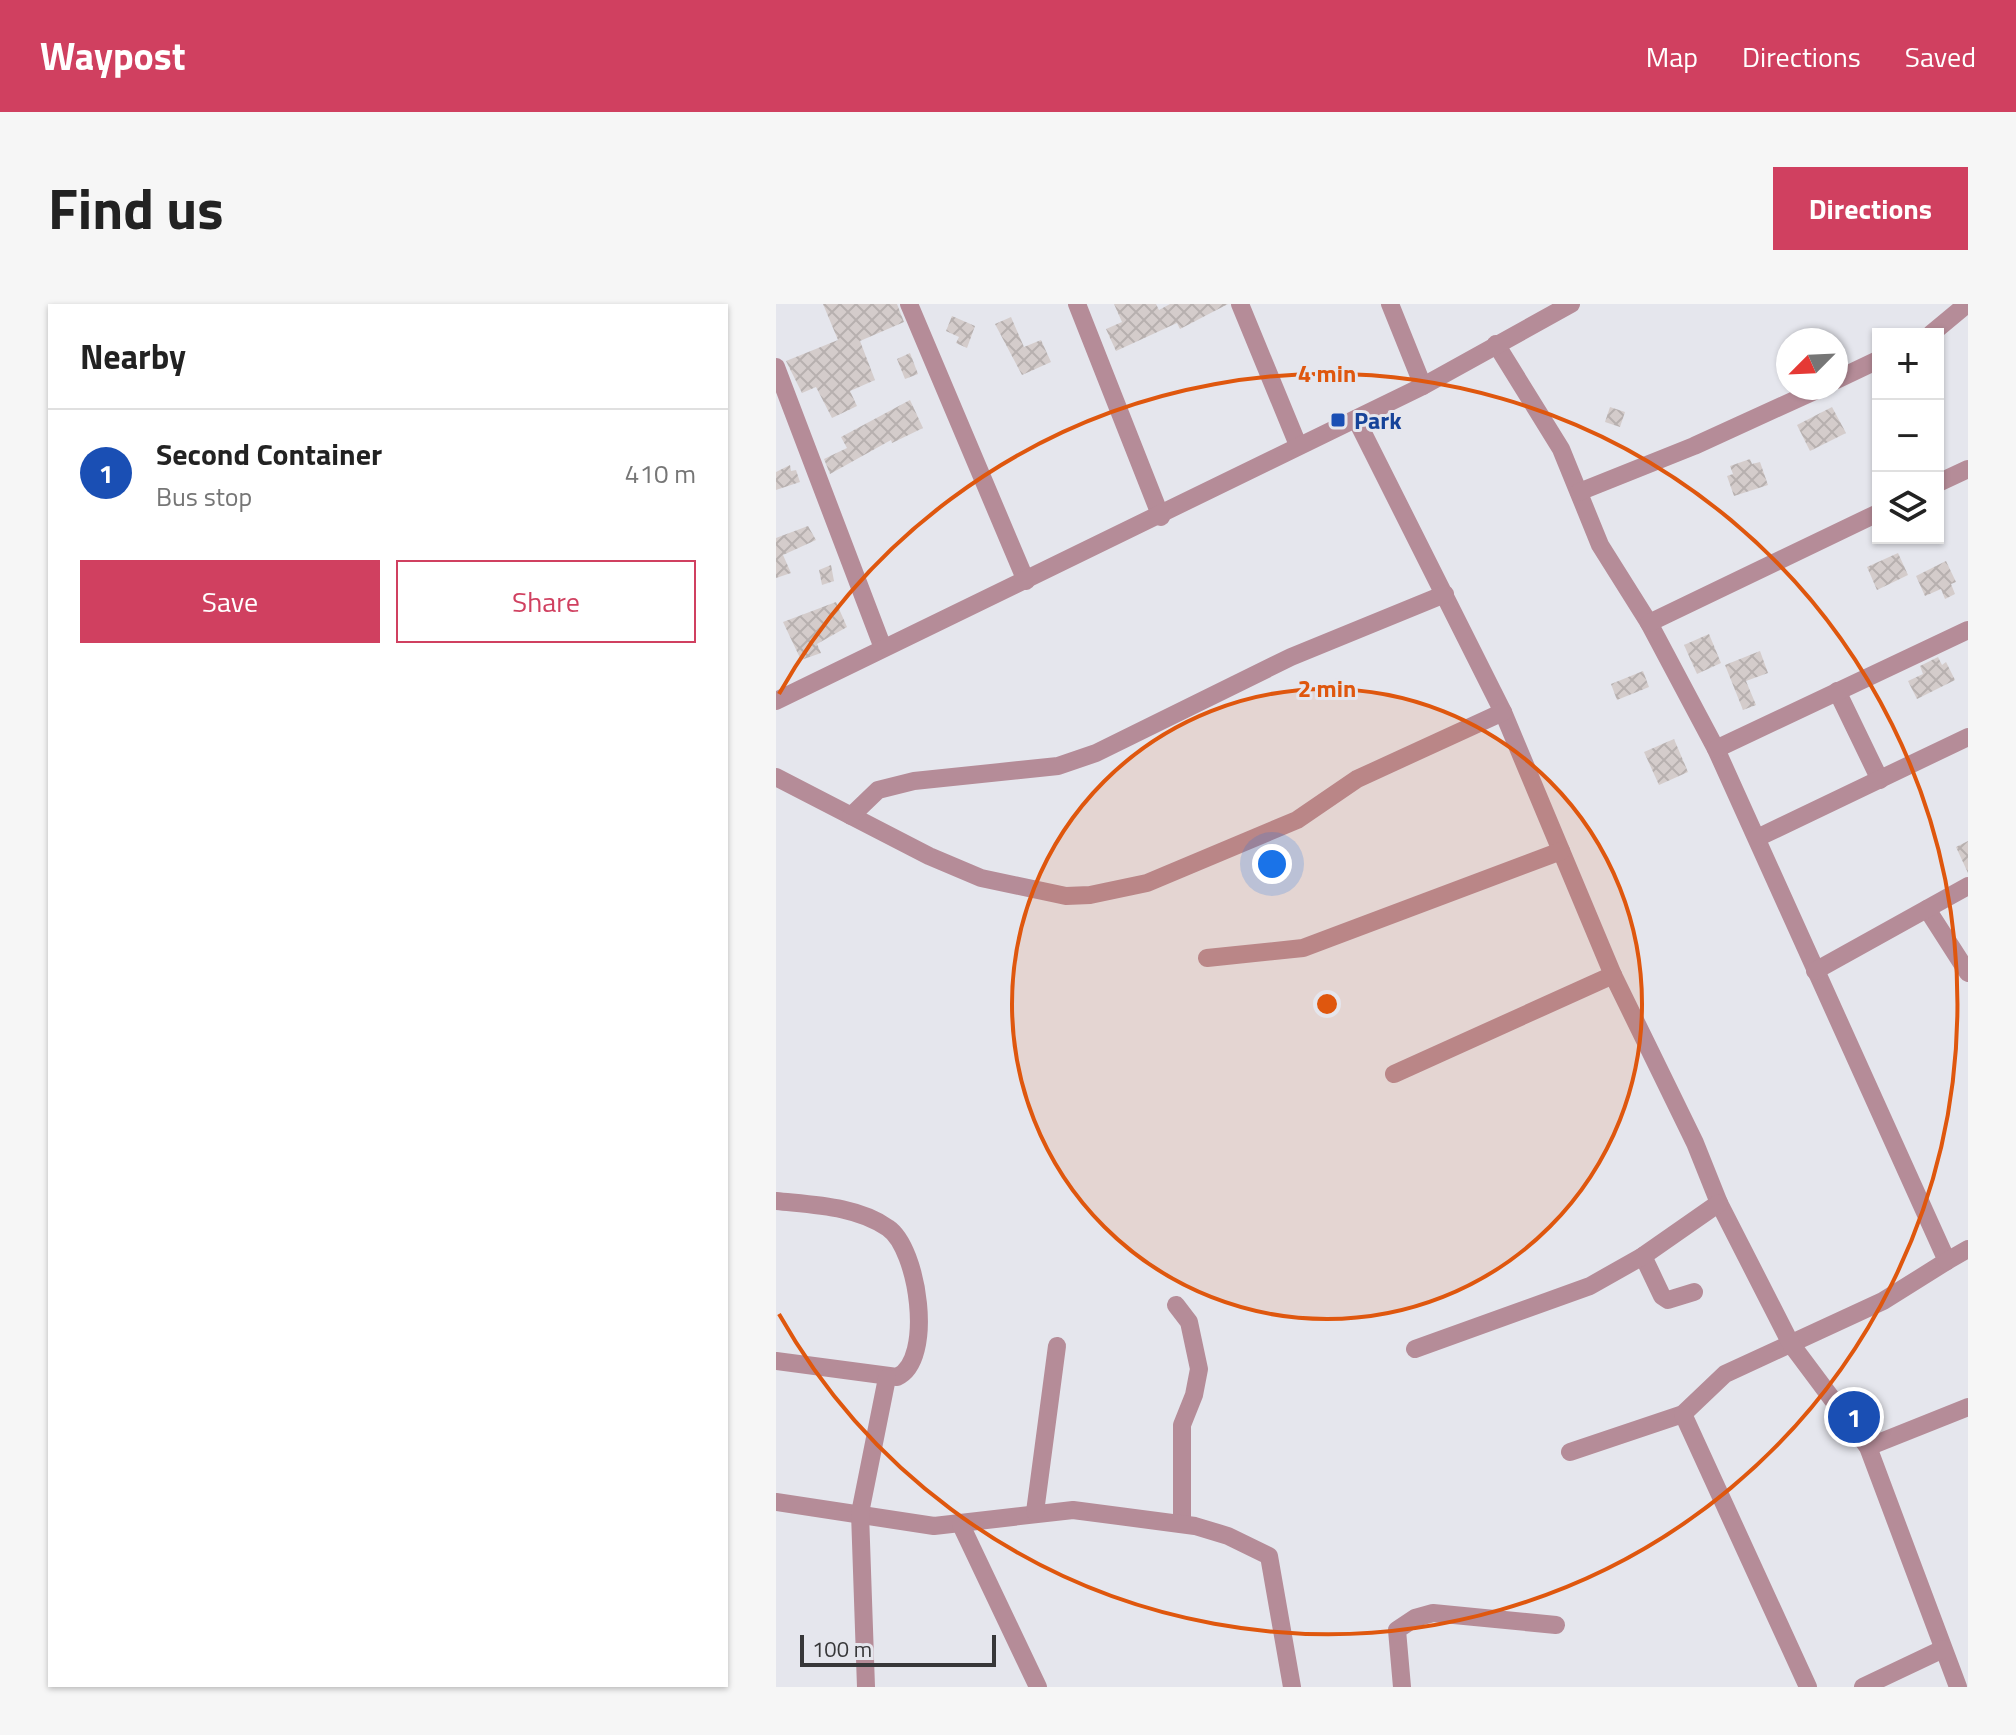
<!DOCTYPE html>
<html lang="en">
<head>
<meta charset="utf-8">
<style>
	body { margin:0; font-family:"Titillium Web",sans-serif; background:#f6f6f6; color:#222 }
	.controls { position:absolute; right:24px; top:24px; display:grid; overflow:hidden; border-radius:0px; box-shadow:0 2px 6px #0004 }
	.controls button { width:72px; height:72px; display:grid; place-items:center; padding:0; border:0; border-bottom:2px solid #e0e0e0; background:#fff; color:#222; font:40px sans-serif }
	.compass { position:absolute; left:1000px; top:24px; width:72px; height:72px; border-radius:50%; background:#fff; box-shadow:0 2px 6px #0004; rotate:246deg }
	.scale { position:absolute; left:24px; bottom:20px; width:196px; box-sizing:border-box; padding-left:8px; border:4px solid #373739; border-top:0; font-size:22px; line-height:28px; white-space:nowrap; color:#373739; -webkit-text-stroke:6px #e5e6ed; paint-order:stroke }
	.you { position:absolute; left:496px; top:560px; width:28px; height:28px; margin:-20px; border:6px solid #fff; border-radius:50%; background:#1a73e8; box-shadow:0 0 0 12px #1a73e833 }
	.badge { display:grid; place-items:center; width:52px; height:52px; border-radius:50%; background:#d04060; color:#fff; font-size:26px; font-weight:700 }
	.pin { position:absolute; translate:-50% -50%; border:4px solid #fff; box-shadow:0 2px 8px #0006 }
	.list { margin:0; padding:0; list-style:none }
	h2 { display:flex; justify-content:space-between; align-items:center; height:104px; margin:0; padding:0 32px; font-size:34px }
	h2 small { font-size:26px; font-weight:400; color:#767676 }
	.list li { display:grid; grid-template-columns:52px 1fr auto; gap:24px; align-items:center; box-sizing:border-box; height:128px; padding:0 32px; border-top:2px solid #e0e0e0 }
	.list b { display:block; font-size:30px; white-space:nowrap }
	.list p { margin:0; font-size:26px; white-space:nowrap; color:#767676 }
	.list em { font-size:26px; font-style:normal; color:#767676 }
	.actions { display:flex; gap:16px; padding:24px 32px }
	.actions a { flex:1; padding:18px 0; border:2px solid #d04060; border-radius:0px; text-align:center; font-size:28px; color:#d04060 }
	.actions .main { background:#d04060; color:#fff }
	.icon { flex:none; width:44px; height:44px; fill:none; stroke:currentColor; stroke-width:2; stroke-linecap:round; stroke-linejoin:round }
	.map { position:relative; flex:none; width:1192px; height:1383px; overflow:hidden; border-radius:0px }
	header { display:flex; align-items:center; gap:48px; box-sizing:border-box; height:112px; padding:0 40px; background:#d04060; color:#fff }
	header strong { font-size:38px }
	nav { display:flex; gap:44px; margin-inline-start:auto; font-size:28px }
	.intro { display:flex; align-items:center; justify-content:space-between; box-sizing:border-box; height:192px; padding:0 48px }
	h1 { margin:0; font-size:56px }
	.button { padding:20px 36px; border-radius:0px; background:#d04060; color:#fff; font-size:28px; font-weight:700 }
	main { display:flex; gap:48px; padding:0 48px }
	aside { flex:1; background:#fff; border-radius:0px; box-shadow:0 2px 6px #0004 }
	.map>svg:first-child { display:block }
</style>
</head>
<body>
<header>
<strong>Waypost</strong>
<nav><a>Map</a><a>Directions</a><a>Saved</a></nav>
</header>
<div class="intro"><h1>Find us</h1><a class="button">Directions</a></div>
<main>
<aside>
<h2>Nearby<small></small></h2>
<ul class="list">
<li><span class="badge" style="background:#1a4fb4">1</span><div><b>Second Container</b><p>Bus stop</p></div><em>410 m</em></li>
</ul>
<div class="actions"><a class="main">Save</a><a>Share</a></div>
</aside>
<div class="map">
<svg width="1192" height="1383" viewBox="0 0 1192 1383">
	<defs>
		<pattern id="building-cross-hatch" width="8" height="8" patternUnits="userSpaceOnUse" patternTransform="scale(2)"><rect width="8" height="8" fill="#d4cccb"/><path d="M0 0l8 8M0 8l8-8" fill="none" stroke="#b7b0af"/></pattern>
	</defs>
	<rect width="100%" height="100%" fill="#e5e6ed"/>
	<g fill="url(#building-cross-hatch)">
		<polygon points="47,0 121,0 128,18 84,37 99,76 74,87 81,102 56,114 40,83 26,89 10,57 62,36"/>
		<polygon points="338,0 380,0 383,6 394,0 452,0 404,25 401,19 340,47 330,25 346,18"/>
		<polygon points="176,12 199,22 191,44 180,39 183,33 170,27"/>
		<polygon points="235,13 248,43 265,36 275,58 246,71 219,20"/>
		<polygon points="134,49 142,70 129,75 121,55"/>
		<polygon points="134,96 147,124 116,139 115,136 54,170 48,155 71,144 65,133"/>
		<polygon points="834,103 849,108 844,123 829,118"/>
		<polygon points="1056,103 1070,129 1034,147 1021,121"/>
		<polygon points="974,155 976,160 984,158 992,181 958,192 951,172 957,170 954,162"/>
		<polygon points="14,161 15,167 20,166 24,178 0,186 0,168"/>
		<polygon points="32,222 40,236 7,251 15,269 0,274 0,234"/>
		<polygon points="1122,249 1132,271 1101,286 1091,263"/>
		<polygon points="1170,257 1180,278 1175,280 1179,290 1169,295 1165,285 1149,292 1140,272"/>
		<polygon points="55,261 58,277 46,281 43,266"/>
		<polygon points="60,298 71,323 41,340 45,349 25,356 7,318"/>
		<polygon points="933,330 945,359 921,370 908,341"/>
		<polygon points="984,347 992,369 970,377 980,401 967,406 949,361"/>
		<polygon points="1162,353 1166,361 1170,358 1179,376 1141,395 1132,377 1147,370 1144,362"/>
		<polygon points="867,367 873,383 841,396 835,380"/>
		<polygon points="898,435 912,468 883,481 868,448"/>
		<polygon points="1192,537 1192,569 1180,543"/>
	</g>
	<g fill="none" stroke-linecap="round" stroke-linejoin="round">
		<g stroke="#b58c98" stroke-width="18">
			<polyline points="133,0 250,277"/>
			<polyline points="301,0 385,213"/>
			<polyline points="464,0 522,141"/>
			<polyline points="614,0 647,82"/>
			<polyline points="1155,30 1191,0"/>
			<polyline points="720,40 785,145 824,241 873,319 940,445 1171,957 1107,997 949,1070 907,1110 794,1148"/>
			<polyline points="0,63 107,344"/>
			<polyline points="1060,76 1102,56"/>
			<polyline points="580,115 727,408 837,671 919,839 943,899 1015,1040 1092,1143 1182,1383"/>
			<polyline points="1162,179 1192,165"/>
			<polyline points="803,188 918,142 1045,84"/>
			<polyline points="873,319 1102,209"/>
			<polyline points="1061,387 1104,476"/>
			<polyline points="0,397 647,82 795,0"/>
			<polyline points="940,445 1192,326"/>
			<polyline points="0,473 153,552 205,574 290,592 314,591 371,579 521,516 581,475 727,408"/>
			<polyline points="75,512 102,486 138,477 282,462 320,449 515,353 669,290"/>
			<polyline points="981,534 1192,433"/>
			<polyline points="1151,605 1192,669"/>
			<polyline points="431,654 527,644 785,547"/>
			<polyline points="1039,667 1192,582"/>
			<polyline points="618,770 837,671"/>
			<path d="M0,897C37,901 81,902 112,924C142,944 159,1056 121,1073L0,1057"/>
			<polyline points="867,952 886,992 892,996 918,988"/>
			<polyline points="1171,957 1192,945"/>
			<polyline points="400,1001 413,1018 423,1065 418,1091 406,1121 406,1220"/>
			<polyline points="639,1045 814,982 867,952 943,899"/>
			<polyline points="907,1110 1032,1383"/>
			<polyline points="1092,1143 1192,1103"/>
			<polyline points="0,1198 158,1222 297,1206 419,1222 452,1232 493,1252 516,1383"/>
			<polyline points="259,1208 281,1042"/>
			<polyline points="185,1221 262,1383"/>
			<polyline points="90,1383 84,1209 111,1074"/>
			<polyline points="626,1383 621,1326 639,1314 657,1309 780,1321"/>
			<polyline points="1087,1383 1167,1345"/>
		</g>
	</g>
	<circle cx="551" cy="700" r="315" fill="#df570e" fill-opacity=".12"/>
	<g fill="none" stroke="#df570e" stroke-width="4">
		<circle cx="551" cy="700" r="315"/>
		<path d="M3 390A630 630 0 1 1 3 1010"/>
	</g>
	<rect fill="#1a4fb4" stroke="#e5e6ed" stroke-width="3" x="554" y="108" width="16" height="16" rx="4"/>
	<g text-anchor="middle" dominant-baseline="central" stroke-width="6" stroke-linejoin="round" paint-order="stroke">
		<g font-size="24" font-weight="bold" fill="#164399" stroke="#e5e6ed" text-anchor="start">
			<text x="578" y="116">Park</text>
		</g>
	</g>
	<circle cx="551" cy="700" r="12" fill="#df570e" stroke="#e5e6ed" stroke-width="4"/>
	<g font-size="24" text-anchor="middle" font-weight="bold" fill="#df570e" stroke="#e5e6ed" stroke-width="6" stroke-linejoin="round" paint-order="stroke">
		<text x="551" y="78">4 min</text>
		<text x="551" y="393">2 min</text>
	</g>
</svg>
<div class="controls">
<button>+</button>
<button>−</button>
<button><svg class="icon" aria-label="layers" viewBox="0 0 24 24"><path d="M12 4l9 5-9 5-9-5zM3 14l9 5 9-5"/></svg></button>
</div>
<svg class="compass" viewBox="-18 -18 36 36"><path d="M0-13l5 13h-10z" fill="#e53935"/><path d="M0 13l5-13h-10z" fill="#767676"/></svg>
<div class="scale">100 m</div>
<div class="you"></div>
<div class="pin badge" style="left:1078px;top:1113px;background:#1a4fb4">1</div>
</div>
</main>
</body>
</html>
